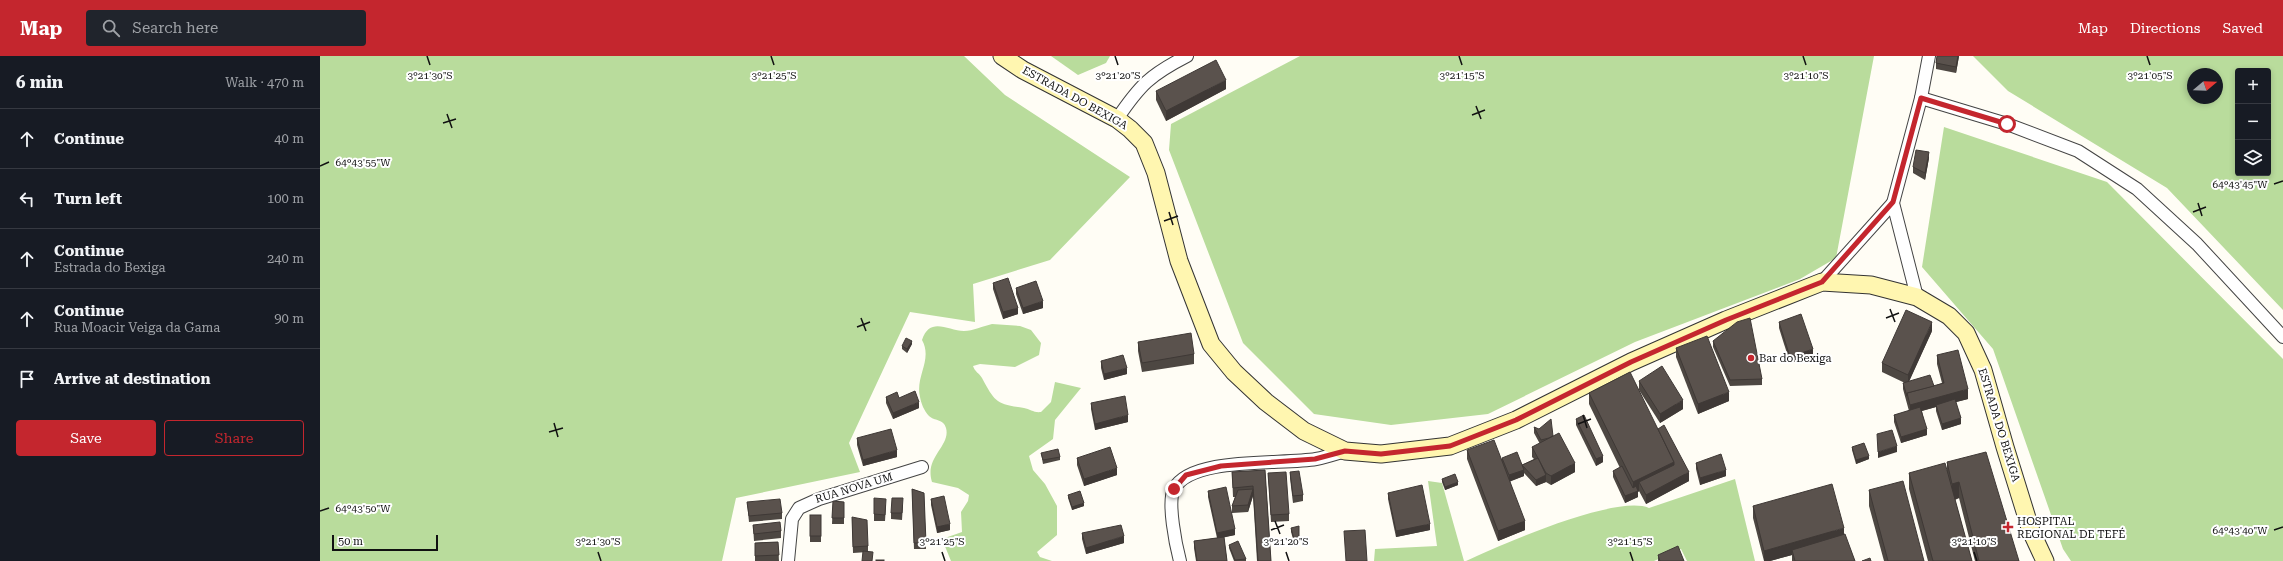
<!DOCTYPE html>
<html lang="en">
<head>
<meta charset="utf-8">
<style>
	body { margin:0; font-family:"Roboto Serif",serif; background:#20242c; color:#f1f3f6 }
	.controls { position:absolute; right:12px; top:12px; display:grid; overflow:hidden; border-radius:4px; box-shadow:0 2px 6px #0003 }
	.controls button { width:36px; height:36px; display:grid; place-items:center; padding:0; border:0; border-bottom:1px solid #363941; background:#171b24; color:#f1f3f6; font:20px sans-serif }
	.compass { position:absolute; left:1867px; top:12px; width:36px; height:36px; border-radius:50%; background:#171b24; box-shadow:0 2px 6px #0003; rotate:71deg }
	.scale { position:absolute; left:12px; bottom:10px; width:106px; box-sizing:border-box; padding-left:4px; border:2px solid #111; border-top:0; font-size:11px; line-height:14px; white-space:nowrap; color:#111; -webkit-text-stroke:3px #fff; paint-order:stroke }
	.stop { position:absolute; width:12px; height:12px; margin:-9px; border:3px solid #c4262e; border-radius:50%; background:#fff }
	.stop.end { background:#c4262e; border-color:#fff; box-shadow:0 1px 4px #0008 }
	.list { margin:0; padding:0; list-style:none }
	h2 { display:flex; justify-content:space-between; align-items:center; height:52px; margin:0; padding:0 16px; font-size:17px }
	h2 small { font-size:13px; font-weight:400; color:#9ea1a6 }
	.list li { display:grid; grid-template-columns:26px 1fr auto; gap:12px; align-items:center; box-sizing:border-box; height:60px; padding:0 16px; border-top:1px solid #363941 }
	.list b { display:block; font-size:15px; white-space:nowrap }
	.list p { margin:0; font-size:13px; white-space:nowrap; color:#9ea1a6 }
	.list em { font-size:13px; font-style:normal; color:#9ea1a6 }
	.actions { display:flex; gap:8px; padding:12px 16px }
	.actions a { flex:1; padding:9px 0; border:1px solid #c4262e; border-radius:4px; text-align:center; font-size:14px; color:#c4262e }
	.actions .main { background:#c4262e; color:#fff }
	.icon { flex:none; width:22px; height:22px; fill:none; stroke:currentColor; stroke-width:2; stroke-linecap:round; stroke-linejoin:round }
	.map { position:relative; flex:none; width:1963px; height:505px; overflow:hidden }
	header { display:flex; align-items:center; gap:24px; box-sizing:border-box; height:56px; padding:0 20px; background:#c4262e; color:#fff }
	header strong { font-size:19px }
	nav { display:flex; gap:22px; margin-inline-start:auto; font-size:14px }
	.search { width:280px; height:36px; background:#20242c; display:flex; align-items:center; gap:10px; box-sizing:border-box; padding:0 14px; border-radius:4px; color:#9ea1a6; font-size:15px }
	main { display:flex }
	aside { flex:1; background:#171b24 }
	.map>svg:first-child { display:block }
</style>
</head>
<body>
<header>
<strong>Map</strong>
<div class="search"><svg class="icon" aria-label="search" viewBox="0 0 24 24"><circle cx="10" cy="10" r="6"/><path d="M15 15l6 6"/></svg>Search here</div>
<nav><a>Map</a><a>Directions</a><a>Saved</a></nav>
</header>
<main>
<aside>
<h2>6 min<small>Walk · 470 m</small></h2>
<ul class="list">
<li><svg class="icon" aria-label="ahead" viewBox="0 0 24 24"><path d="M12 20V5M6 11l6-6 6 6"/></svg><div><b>Continue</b></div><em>40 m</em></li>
<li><svg class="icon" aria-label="left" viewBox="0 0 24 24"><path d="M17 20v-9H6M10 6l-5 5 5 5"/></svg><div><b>Turn left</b></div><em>100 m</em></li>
<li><svg class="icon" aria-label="ahead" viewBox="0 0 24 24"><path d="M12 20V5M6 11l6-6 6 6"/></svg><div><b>Continue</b><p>Estrada do Bexiga</p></div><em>240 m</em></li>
<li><svg class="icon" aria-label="ahead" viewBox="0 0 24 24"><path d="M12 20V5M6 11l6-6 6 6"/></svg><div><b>Continue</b><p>Rua Moacir Veiga da Gama</p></div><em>90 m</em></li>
<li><svg class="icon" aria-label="arrive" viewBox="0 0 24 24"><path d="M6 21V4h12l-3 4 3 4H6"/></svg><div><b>Arrive at destination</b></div></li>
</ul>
<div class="actions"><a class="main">Save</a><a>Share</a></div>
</aside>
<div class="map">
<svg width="1963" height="505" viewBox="0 0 1963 505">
	<rect width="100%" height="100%" fill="#fffdf5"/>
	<g fill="#b9dc9c" fill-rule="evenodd">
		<polygon points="0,0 644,0 685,39 810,121 730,204 653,228 655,266 590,256 529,387 540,416 416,442 402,505 0,505"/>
		<polygon points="731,0 790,0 786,7 758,19"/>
		<polygon points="980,0 1554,0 1516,202 1480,223 1315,286 1168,358 1071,369 994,358 923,287 849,94 851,68"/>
		<path d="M1653,0H1963V254L1847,132L1688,35ZM1918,15H1948V117H1918ZM1873,18H1897V42H1873Z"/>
		<polygon points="1624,71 1787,126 1963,303 1963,505 1751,505 1743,493 1673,293 1602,211"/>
		<path d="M672,268L700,270L711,274L721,287L719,299L695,311L660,308L653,310C655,316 659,317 662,322C675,346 676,348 704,352C710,353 714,357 721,356L731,346L735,326L761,332L735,364L733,383L709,400L713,414L725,428L737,450V479L717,496L720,501L732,505H631L622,483L642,476L641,456L648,445L649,439L638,432L612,426C604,401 631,390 626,372C624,363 614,365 609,360C604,355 601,347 600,341C595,320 613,304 602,284C610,260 628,275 644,275C653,275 663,270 672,268Z"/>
		<path d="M1415,423L1435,505H1367L1361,493L1334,505H1146C1180,489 1296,438 1329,452Z"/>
		<polygon points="1108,425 1122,427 1144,505 1054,505 1055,493 1117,490"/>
	</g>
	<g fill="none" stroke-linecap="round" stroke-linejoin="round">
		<defs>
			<g id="street">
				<polyline points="1601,42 1687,68 1758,95 1817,133 1877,188 1963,281"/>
				<path d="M797,63C820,29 830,19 867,0"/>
				<polyline points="1502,226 1573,147"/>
				<polyline points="1597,241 1573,147 1601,42 1609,0"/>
				<polyline points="468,505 472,463 479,452 499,443 602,411"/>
				<path d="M860,505C856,490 847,446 854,433C871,400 963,409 996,403C1006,401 1015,398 1025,395"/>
			</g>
			<polyline id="secondary" points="682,0 703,14 797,63 810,73 824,87 836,117 859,205 891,288 914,316 946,346 984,375 1025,395 1061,398 1130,390 1196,364 1311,306 1406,264 1502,226 1551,229 1597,241 1629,260 1646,277 1663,314 1685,391 1711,475 1725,505"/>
		</defs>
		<use href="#street" stroke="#444" stroke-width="14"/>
		<use href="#secondary" stroke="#333" stroke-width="19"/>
		<use href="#street" stroke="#fff" stroke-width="12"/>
		<use href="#secondary" stroke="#fff6b0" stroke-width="17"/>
	</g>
	<g fill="#4d4742">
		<polygon points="1617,0 1639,0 1636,17 1616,13 1616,7"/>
		<polygon points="906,33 846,65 836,44 836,35"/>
		<polygon points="1609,102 1605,124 1593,117 1593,111"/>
		<polygon points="673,227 698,258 683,263 673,233"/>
		<polygon points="696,232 723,252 703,258 696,238"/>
		<polygon points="1459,266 1493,300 1470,307 1459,272"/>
		<polygon points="1612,275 1589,325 1614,330 1622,327 1617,308 1617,299 1648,343 1636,346 1641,368 1622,374 1616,355 1616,351 1602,355 1607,379 1581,387 1574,366 1574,359 1589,355 1583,333 1583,327 1585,327 1562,316 1562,307"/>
		<polygon points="1393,285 1442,323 1442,329 1410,330 1393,291"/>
		<polygon points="818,286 874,298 874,308 822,316 818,295"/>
		<polygon points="592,288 587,297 582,293 582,290"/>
		<polygon points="1356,292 1409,345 1378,358 1356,301"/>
		<polygon points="781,305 807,318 784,324 781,312"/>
		<polygon points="1319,325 1363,353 1340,367 1319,334"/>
		<polygon points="1269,337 1338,373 1369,425 1326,448 1319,435 1318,436 1318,441 1305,447 1293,421 1293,415 1300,412 1269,348"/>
		<polygon points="566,341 579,342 599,352 573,363 566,347"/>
		<polygon points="771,347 808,366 775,374 771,353"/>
		<polygon points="1256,363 1283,406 1276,410 1256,369"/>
		<polygon points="1214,371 1233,380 1255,416 1231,429 1226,426 1216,430 1204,417 1204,420 1190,425 1205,474 1178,485 1147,403 1147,394 1182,404 1182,402 1202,409 1214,403 1212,401 1212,391 1220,388 1214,377"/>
		<polygon points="537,382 577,401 543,410 537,389"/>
		<polygon points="1532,391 1549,403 1536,408 1532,394"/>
		<polygon points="721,397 740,401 740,404 723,408"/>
		<polygon points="757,402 797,419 764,430 757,409"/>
		<polygon points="1627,406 1699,505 1655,505 1639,442 1635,444 1652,505 1608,505 1589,433 1589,417 1627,415"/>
		<polygon points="1376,407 1406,420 1380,429 1376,413"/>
		<polygon points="945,414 951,505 937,505 933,440 928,456 912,457 912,450 915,441 913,441 912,416"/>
		<polygon points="970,416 983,439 983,445 973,447 970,422"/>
		<polygon points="948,417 969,458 969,465 951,466"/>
		<polygon points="1122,423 1138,429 1125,434 1122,426"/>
		<polygon points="592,433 604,437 606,493 594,493"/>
		<polygon points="1549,434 1604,505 1564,505 1549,450"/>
		<polygon points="888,435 915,479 904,481 907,505 876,505 874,492 874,485 897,482 888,441"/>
		<polygon points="1068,437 1110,474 1076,481 1068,443"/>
		<polygon points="748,439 764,450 752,454 748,442"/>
		<polygon points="611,443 630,474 617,477 611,449"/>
		<polygon points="513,445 524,446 524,468 512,468"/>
		<polygon points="427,446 462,457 462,463 429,466"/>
		<polygon points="566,449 565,465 554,465 554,458"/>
		<polygon points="583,449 582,464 571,463 571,457"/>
		<polygon points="1433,450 1524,478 1535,505 1472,505 1472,499 1450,505 1444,505 1433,462"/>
		<rect x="490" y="459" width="11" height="27"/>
		<polygon points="532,461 548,490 548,496 533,497"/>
		<polygon points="433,469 461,475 461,482 434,485"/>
		<polygon points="971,472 979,483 974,486 971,476"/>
		<polygon points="762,477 804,487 766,498 762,483"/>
		<polygon points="458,486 459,505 435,505 435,487"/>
		<polygon points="909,489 926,503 926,505 914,505 909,492"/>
		<polygon points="1338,499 1364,505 1338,505"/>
	</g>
	<g fill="#3f3936">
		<polygon points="1638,0 1639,0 1636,17 1636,11"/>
		<polygon points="906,24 906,33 846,65 846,55"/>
		<polygon points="1609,96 1609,102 1605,124 1605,117"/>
		<polygon points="723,245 723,252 703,258 703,252"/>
		<polygon points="698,252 698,258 683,263 683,256"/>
		<polygon points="1612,266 1612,275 1588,328 1588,319"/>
		<polygon points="592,285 592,288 587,297 587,293"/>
		<polygon points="1493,293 1493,300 1470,307 1470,301"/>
		<polygon points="807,312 807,318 784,324 784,318"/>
		<polygon points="1648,333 1648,343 1617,351 1616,349 1616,351 1590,358 1590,349"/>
		<polygon points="1409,336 1409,345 1378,358 1378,348"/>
		<polygon points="1363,344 1363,353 1340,367 1340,358"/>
		<polygon points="599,346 599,352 573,363 573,357"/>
		<polygon points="808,359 808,366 775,374 775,368"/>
		<polygon points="1641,362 1641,368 1622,374 1622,368"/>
		<polygon points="1607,373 1607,379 1581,387 1581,381"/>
		<polygon points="1577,390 1577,396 1558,402 1558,396"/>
		<polygon points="577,394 577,401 543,410 543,404"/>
		<polygon points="1283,400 1283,406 1276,410 1276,403"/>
		<polygon points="1549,400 1549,403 1536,408 1536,404"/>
		<polygon points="1354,406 1354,418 1319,426 1319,435 1318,436 1318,441 1305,447 1305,440 1313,437 1313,426"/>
		<polygon points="1255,407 1255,416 1231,429 1231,420"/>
		<polygon points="797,412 797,419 764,430 764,423"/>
		<polygon points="1204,414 1204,420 1189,426 1189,419"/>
		<polygon points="1406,414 1406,420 1380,429 1380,422"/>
		<polygon points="1369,416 1369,425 1326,448 1326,439"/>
		<polygon points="1226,419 1226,426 1216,430 1216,424"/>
		<polygon points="1138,426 1138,429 1125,434 1125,431"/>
		<polygon points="1639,426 1639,442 1632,444 1632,428"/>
		<polygon points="933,433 933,440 928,456 928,449"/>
		<polygon points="764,447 764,450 752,454 752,451"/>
		<polygon points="1205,465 1205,474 1178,485 1178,475"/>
		<polygon points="630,468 630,474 617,477 617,471"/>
		<polygon points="1110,468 1110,474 1076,481 1076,475"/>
		<polygon points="1524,472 1524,484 1472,494 1472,499 1450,505 1444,505 1444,495"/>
		<polygon points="915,473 915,479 897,483 897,477"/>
		<polygon points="804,480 804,487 766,498 766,492"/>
		<polygon points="979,480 979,483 974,486 974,483"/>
	</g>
	<g fill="#5a524d" stroke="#3f3936">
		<polygon points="1617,0 1638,0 1636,11 1616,7"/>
		<polygon points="896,4 906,24 846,55 836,35"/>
		<polygon points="1596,94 1609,96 1605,117 1593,111"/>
		<polygon points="688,222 698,252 683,256 673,227"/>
		<polygon points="716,225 723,245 703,252 696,232"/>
		<polygon points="1586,254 1612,266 1588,319 1562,307"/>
		<polygon points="1481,258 1493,293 1470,301 1459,266"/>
		<polygon points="1430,262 1442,323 1410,324 1393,285 1417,266"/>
		<polygon points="871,277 874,298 822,307 818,286"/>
		<polygon points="1387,280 1409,336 1378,348 1356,292"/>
		<polygon points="586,282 592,285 587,293 582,290"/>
		<polygon points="1638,294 1648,333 1590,349 1587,337 1624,327 1617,299"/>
		<polygon points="803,299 807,312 784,318 781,305"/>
		<polygon points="1342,310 1363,344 1340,358 1319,325"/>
		<polygon points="1310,316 1354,406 1313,426 1269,337"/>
		<polygon points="1610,319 1614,330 1587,337 1587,340 1583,327"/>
		<polygon points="595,335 599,346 573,357 566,341 577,336 579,342"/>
		<polygon points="805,340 808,359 775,368 771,347"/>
		<polygon points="1635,343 1641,362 1622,368 1616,349"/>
		<polygon points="1600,351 1607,373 1581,381 1574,359"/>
		<polygon points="1264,359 1283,400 1276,403 1256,363"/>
		<polygon points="1231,363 1233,380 1229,382 1221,384 1214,371 1219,373"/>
		<polygon points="1344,369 1369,416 1326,439 1319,426 1354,409 1354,406 1338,373"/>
		<polygon points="571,373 577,394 543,404 537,382"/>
		<polygon points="1572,374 1577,390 1558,396 1557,378"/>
		<polygon points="1239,377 1255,407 1231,420 1226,417 1212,391"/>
		<polygon points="1174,384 1205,465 1178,475 1147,394"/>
		<polygon points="1544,387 1549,400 1536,404 1532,391"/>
		<polygon points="790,391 797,412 764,423 757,402"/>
		<polygon points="738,393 740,401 723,404 721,397"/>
		<polygon points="1197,396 1204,414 1189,419 1182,402"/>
		<polygon points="1666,396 1699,505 1659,505 1639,426 1632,428 1627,406"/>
		<polygon points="1401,398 1406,414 1380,422 1376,407"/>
		<polygon points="1218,402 1226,419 1216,424 1202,409"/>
		<polygon points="1625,407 1652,505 1613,505 1589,417"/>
		<polygon points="1302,410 1313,432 1316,430 1318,435 1305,440 1293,415"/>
		<polygon points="945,414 951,505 938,505 933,430 913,432 912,416"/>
		<polygon points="979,415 983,439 973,440 970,416"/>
		<polygon points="966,416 969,458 951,459 948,417"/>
		<polygon points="1135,418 1138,426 1125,431 1122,423"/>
		<polygon points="1583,425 1604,505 1568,505 1549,434"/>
		<polygon points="1512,428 1524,472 1444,495 1433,450"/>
		<polygon points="1102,429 1110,468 1076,475 1068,437"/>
		<polygon points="906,431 915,473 897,477 888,435"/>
		<polygon points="592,433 604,437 606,487 594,487"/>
		<polygon points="933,433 928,449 912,450 918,434"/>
		<polygon points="760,435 764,447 752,451 748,439"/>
		<polygon points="624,440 630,468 617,471 611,443"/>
		<polygon points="554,442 566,443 565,459 554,458"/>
		<polygon points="572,442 583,442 582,457 571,457"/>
		<polygon points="460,443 462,457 429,460 427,446"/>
		<polygon points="513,445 524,446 524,462 512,462"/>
		<rect x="490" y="459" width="11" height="21"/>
		<polygon points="532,461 547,464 548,490 533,491"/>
		<polygon points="460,466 461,475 434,478 433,469"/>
		<polygon points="801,469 804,480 766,492 762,477"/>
		<polygon points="979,470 979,480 974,483 971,472"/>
		<polygon points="1045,474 1047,505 1026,505 1024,475"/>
		<polygon points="1525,478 1535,505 1475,505 1472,494"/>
		<polygon points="904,481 907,505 877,505 874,485"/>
		<polygon points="918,485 926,503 915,504 909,489"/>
		<polygon points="458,486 459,499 435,500 435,487"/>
		<polygon points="1358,490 1364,505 1340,505 1338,499"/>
		<polygon points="543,495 553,496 552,505 542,505"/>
		<polygon points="1550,502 1551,505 1542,505"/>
		<rect x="556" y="504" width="8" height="1"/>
	</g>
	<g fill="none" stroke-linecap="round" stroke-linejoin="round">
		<polyline stroke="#c4262e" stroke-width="5" points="854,433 866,419 901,410 995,403 1025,395 1061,398 1130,390 1196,364 1311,306 1406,264 1502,226 1573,146 1601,42 1687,68"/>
	</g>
	<path fill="none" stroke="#111" stroke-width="1.5" d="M107,0L110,9M451,0L454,9M795,0L798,9M1139,0L1142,9M1483,0L1486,9M1827,0L1830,9M1156,50L1161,63M127,58L132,72M1152,59L1165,54M123,67L136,63M0,110L9,106M1954,128L1963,125M1878,147L1882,160M849,156L853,169M1873,156L1886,151M844,165L858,160M1570,253L1575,266M541,262L546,275M1566,262L1579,257M537,271L550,266M1263,359L1267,372M234,367L238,381M1258,368L1271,363M229,376L243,372M0,455L9,452M955,465L960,478M951,474L964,469M1954,474L1963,471M278,496L281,505M622,496L625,505M966,496L969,505M1310,496L1313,505M1654,496L1657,505"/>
	<g fill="#c4262e" stroke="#fff" stroke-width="1.5">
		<circle cx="1431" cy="302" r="4"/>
		<path d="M1686 465h4v4h4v4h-4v4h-4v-4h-4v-4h4z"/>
	</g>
	<g text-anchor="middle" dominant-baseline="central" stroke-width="4" stroke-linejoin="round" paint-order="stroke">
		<g font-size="11" fill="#111" stroke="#fff">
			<text transform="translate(755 42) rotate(29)">ESTRADA DO BEXIGA</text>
			<text transform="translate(1679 369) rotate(73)">ESTRADA DO BEXIGA</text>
			<text transform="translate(534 432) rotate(-17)">RUA NOVA UM</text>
		</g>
		<g font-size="11" fill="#111" stroke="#fff" text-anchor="start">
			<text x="1439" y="302">Bar do Bexiga</text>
			<text x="1697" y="465">HOSPITAL<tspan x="1697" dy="13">REGIONAL DE TEFÉ</tspan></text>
		</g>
	</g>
	<g font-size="10" text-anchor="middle" fill="#111" stroke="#fff" stroke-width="4" stroke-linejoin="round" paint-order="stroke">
		<text x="110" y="23">3°21'30"S</text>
		<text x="454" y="23">3°21'25"S</text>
		<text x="798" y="23">3°21'20"S</text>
		<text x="1142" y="23">3°21'15"S</text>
		<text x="1486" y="23">3°21'10"S</text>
		<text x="1830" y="23">3°21'05"S</text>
		<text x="43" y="110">64°43'55"W</text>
		<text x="1920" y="132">64°43'45"W</text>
		<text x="43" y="456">64°43'50"W</text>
		<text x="1920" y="478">64°43'40"W</text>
		<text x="278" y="489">3°21'30"S</text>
		<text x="622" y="489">3°21'25"S</text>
		<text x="966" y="489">3°21'20"S</text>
		<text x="1310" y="489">3°21'15"S</text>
		<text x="1654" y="489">3°21'10"S</text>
	</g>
</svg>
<div class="controls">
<button>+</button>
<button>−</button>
<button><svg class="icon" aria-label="layers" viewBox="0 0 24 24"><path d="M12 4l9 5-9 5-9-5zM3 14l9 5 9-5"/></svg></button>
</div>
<svg class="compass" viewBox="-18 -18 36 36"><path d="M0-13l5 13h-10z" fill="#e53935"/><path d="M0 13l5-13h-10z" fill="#9ea1a6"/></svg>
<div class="scale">50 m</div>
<div class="stop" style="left:1687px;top:68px"></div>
<div class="stop end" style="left:854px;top:433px"></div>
</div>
</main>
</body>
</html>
